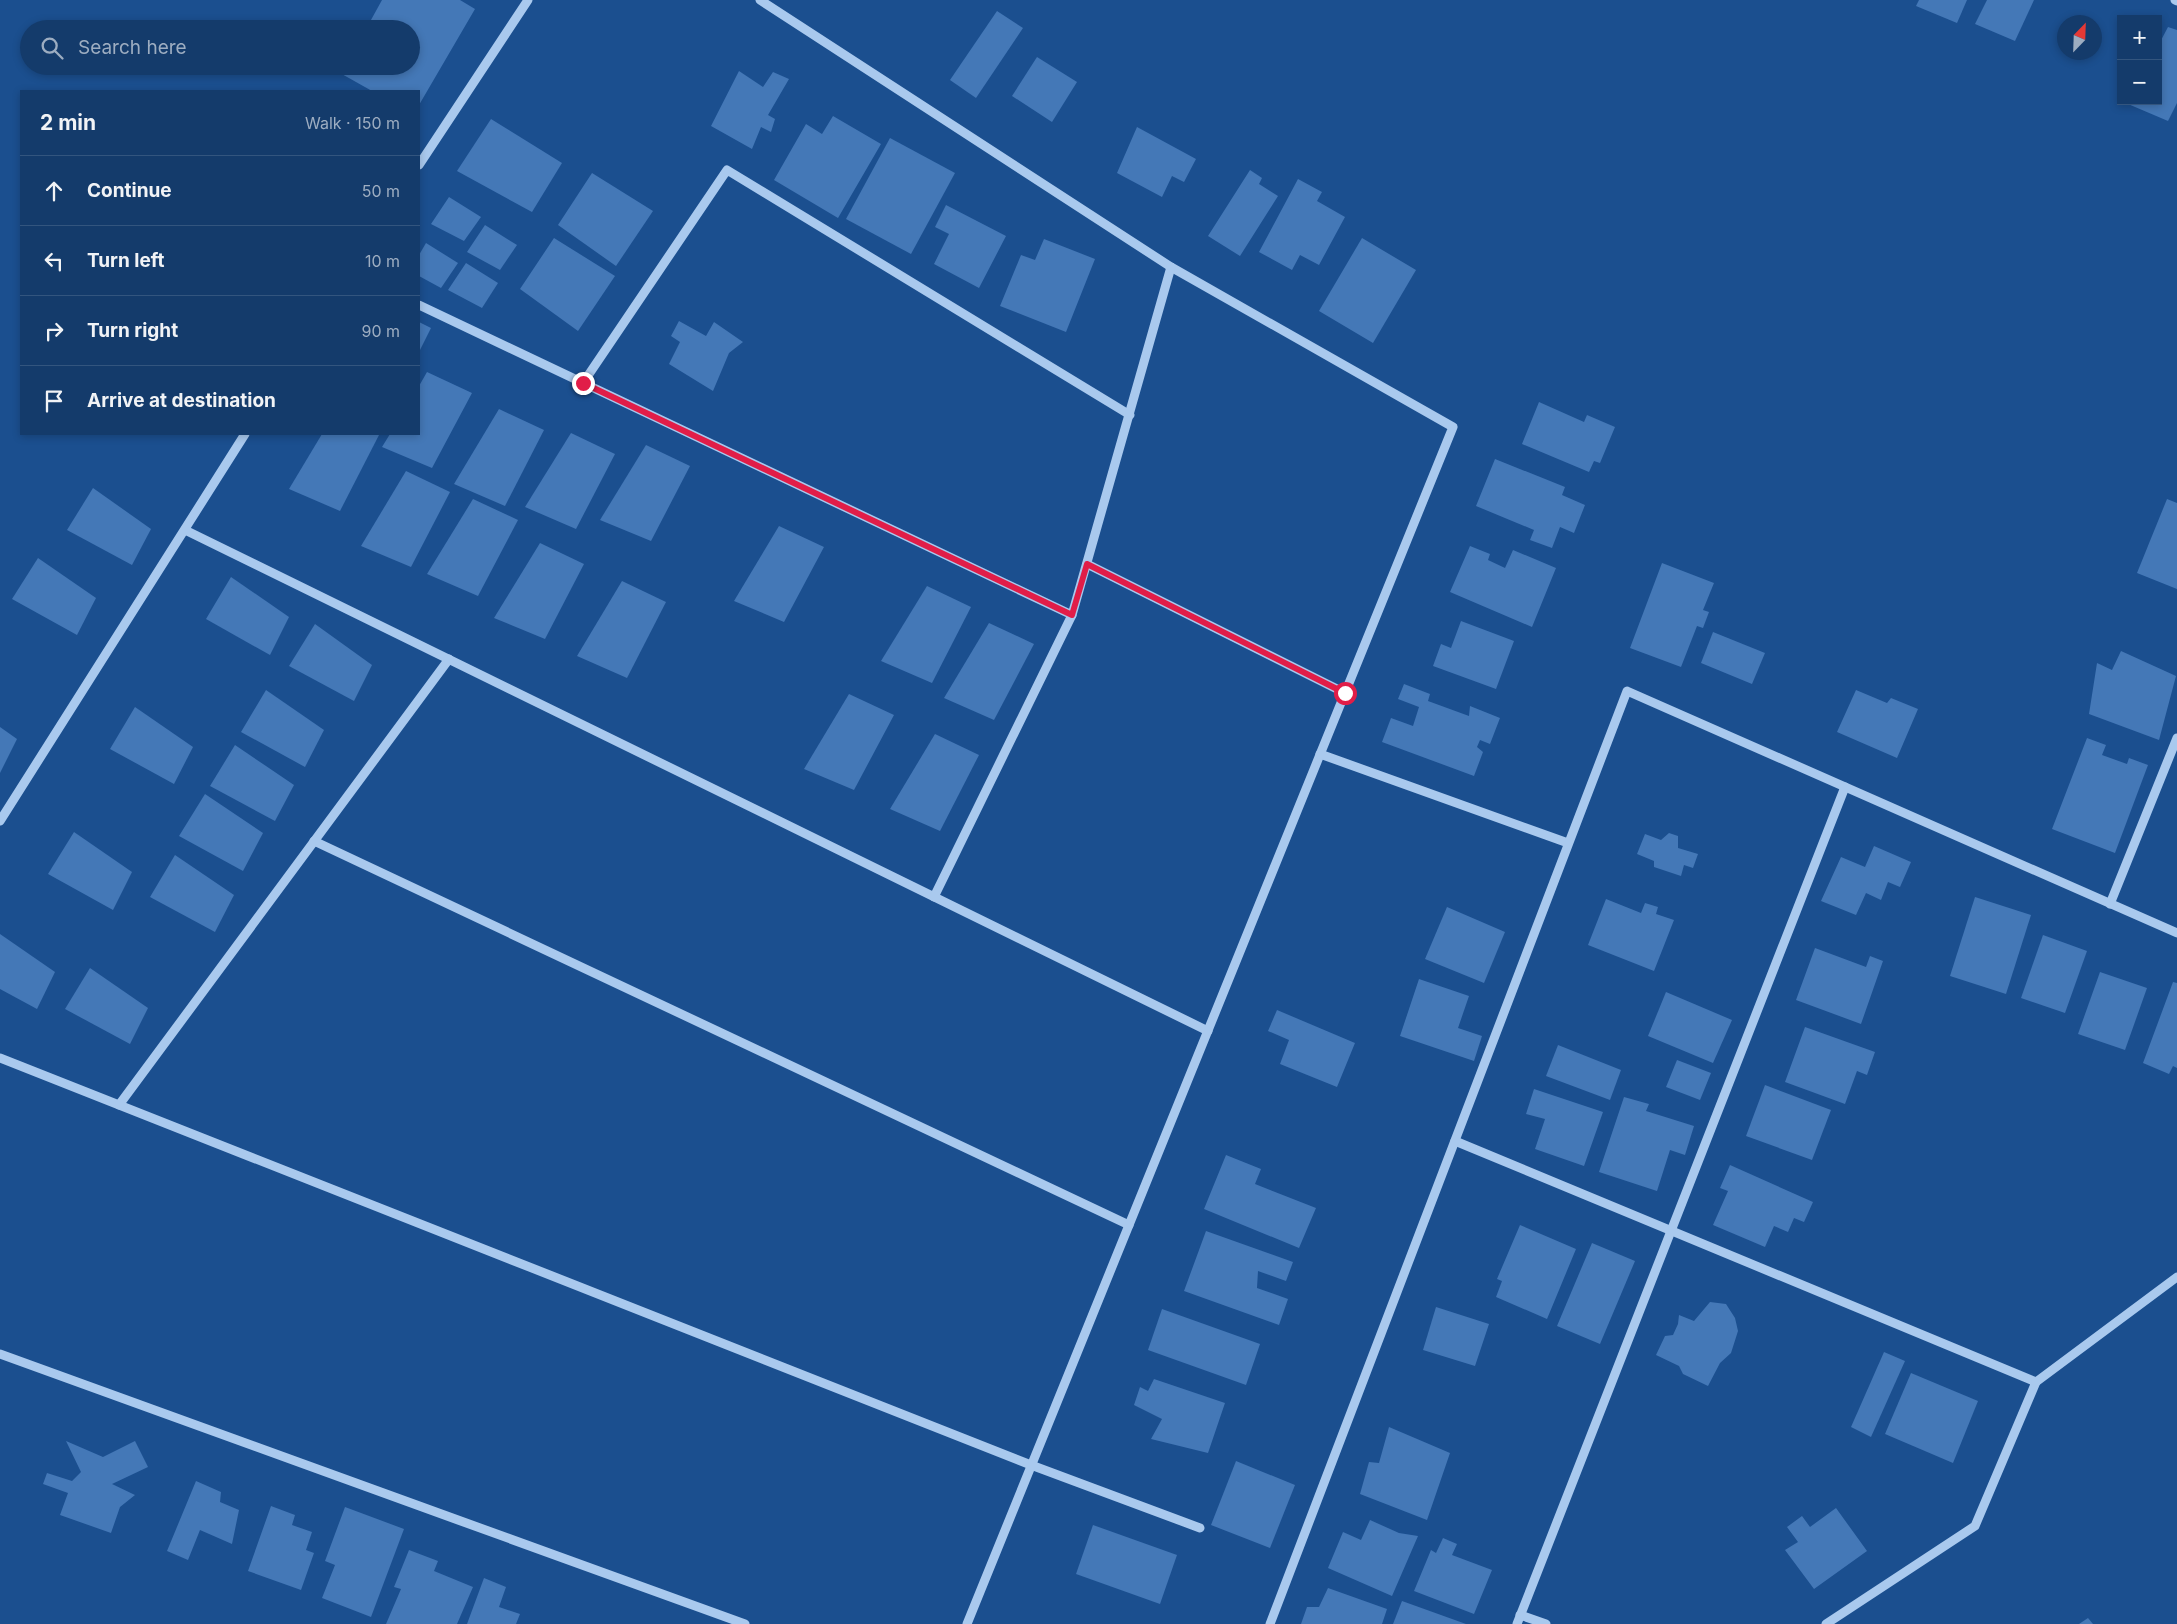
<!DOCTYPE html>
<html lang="en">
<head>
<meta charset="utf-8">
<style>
	body { margin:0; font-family:Inter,sans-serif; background:#214673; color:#f1f3f6 }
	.controls { position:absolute; right:15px; top:15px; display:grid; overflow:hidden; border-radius:0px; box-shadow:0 2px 8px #0003 }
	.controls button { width:45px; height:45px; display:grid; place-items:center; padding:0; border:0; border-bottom:1px solid #33557e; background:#143b6b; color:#f1f3f6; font:25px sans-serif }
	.compass { position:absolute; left:2057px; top:15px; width:45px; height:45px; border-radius:50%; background:#143b6b; box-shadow:0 2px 8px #0003; rotate:23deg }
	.stop { position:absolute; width:15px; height:15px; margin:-11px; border:4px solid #e11d48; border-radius:50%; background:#fff }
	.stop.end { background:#e11d48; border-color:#fff; box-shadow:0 1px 5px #0008 }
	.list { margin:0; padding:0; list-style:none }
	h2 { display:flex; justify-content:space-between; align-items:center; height:65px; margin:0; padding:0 20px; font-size:21px }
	h2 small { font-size:16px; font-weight:400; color:#9dadc1 }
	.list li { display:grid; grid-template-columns:32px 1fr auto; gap:15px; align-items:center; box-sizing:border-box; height:70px; padding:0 20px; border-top:1px solid #33557e }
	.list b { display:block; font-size:19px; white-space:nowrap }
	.list em { font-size:16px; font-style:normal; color:#9dadc1 }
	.icon { flex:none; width:28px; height:28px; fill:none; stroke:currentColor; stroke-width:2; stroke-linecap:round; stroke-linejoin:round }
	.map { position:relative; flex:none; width:2177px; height:1624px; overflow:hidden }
	.search { position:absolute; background:#143b6b; box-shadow:0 2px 8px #0003; left:20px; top:20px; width:400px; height:55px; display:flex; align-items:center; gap:12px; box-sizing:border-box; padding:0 18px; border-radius:28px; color:#9dadc1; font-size:19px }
	.panel { position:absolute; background:#143b6b; box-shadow:0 2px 8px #0003; left:20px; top:90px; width:400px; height:345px; border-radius:0px }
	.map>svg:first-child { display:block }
</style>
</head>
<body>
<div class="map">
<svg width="2177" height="1624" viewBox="0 0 2177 1624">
	<rect width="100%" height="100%" fill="#1b4f8f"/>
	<g fill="#4478b7">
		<polygon points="382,0 460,0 475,9 419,105 419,91 372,91 340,73 344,66 411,66 411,29 366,29"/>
		<polygon points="1919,0 1967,0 1957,23 1916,6"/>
		<polygon points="1987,0 2034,0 2015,41 1975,24"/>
		<polygon points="997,11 1023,28 976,98 950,80"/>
		<polygon points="2168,27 2177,30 2177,103 2168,121 2128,104 2130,101 2158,101 2158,46"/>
		<polygon points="1037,57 1077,82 1052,122 1012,96"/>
		<polygon points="739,71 763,87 773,72 789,79 768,115 775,119 771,132 761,127 752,149 711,126"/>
		<polygon points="833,116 881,144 838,218 774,180 806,124 822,134"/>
		<polygon points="491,119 562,163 532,212 457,171"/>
		<polygon points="1137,127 1196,159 1184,182 1172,176 1162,197 1117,173"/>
		<polygon points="890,138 955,173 911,254 846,219"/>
		<polygon points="1250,170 1262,178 1259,184 1278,196 1240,256 1208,236"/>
		<polygon points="592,173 653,211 616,266 558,225"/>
		<polygon points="1298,179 1322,192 1317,201 1345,217 1319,265 1300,255 1292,270 1259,252"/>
		<polygon points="449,197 481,217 464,241 431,224"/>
		<polygon points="946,205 1006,236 979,288 934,264 949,234 935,227"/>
		<polygon points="485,225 517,245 500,270 467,252"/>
		<polygon points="554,238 615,276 578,331 520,289"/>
		<polygon points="1362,238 1416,270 1373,343 1319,311"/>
		<polygon points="1044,239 1095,259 1066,332 1000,306 1021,255 1035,260"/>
		<polygon points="426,243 458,263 441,288 419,276 419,255"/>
		<polygon points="466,263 498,283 482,308 448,290"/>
		<polygon points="679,321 706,336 714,322 743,342 729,353 713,391 669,364 680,342 671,336"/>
		<polygon points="419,322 431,328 419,352"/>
		<polygon points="427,372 472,393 432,468 382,447 390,434 419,434 419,386"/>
		<polygon points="1539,402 1584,422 1587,415 1615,427 1600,463 1594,461 1589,472 1522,444"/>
		<polygon points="499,409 544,430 505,506 454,484"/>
		<polygon points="571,433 615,454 576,529 525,507"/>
		<polygon points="322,434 379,435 340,511 289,489"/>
		<polygon points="646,445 690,466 651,541 600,520"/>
		<polygon points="1495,459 1565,487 1562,495 1585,505 1574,533 1560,527 1552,548 1530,540 1534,530 1476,506"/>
		<polygon points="406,471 450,492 411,567 361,546"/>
		<polygon points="93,488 151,529 132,565 67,530"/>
		<polygon points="473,499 518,520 478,596 427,574"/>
		<polygon points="2167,499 2177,503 2177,589 2137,573"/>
		<polygon points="779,526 824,547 784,622 734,601"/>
		<polygon points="540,543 584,564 545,639 494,618"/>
		<polygon points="1470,546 1490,554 1488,560 1505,568 1513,550 1556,568 1532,627 1450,592"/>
		<polygon points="38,558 96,598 77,635 12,599"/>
		<polygon points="1662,563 1714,583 1703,610 1709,612 1703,628 1697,626 1681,667 1630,648"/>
		<polygon points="231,577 289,617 270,655 206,619"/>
		<polygon points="622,581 666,602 627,678 577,656"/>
		<polygon points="927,586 971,607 932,683 881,661"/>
		<polygon points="1461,621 1514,641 1496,689 1433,666 1441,644 1451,648"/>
		<polygon points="989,623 1034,644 994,720 944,698"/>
		<polygon points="315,624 372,665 354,701 289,666"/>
		<polygon points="1713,632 1765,653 1752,684 1701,663"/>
		<polygon points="2121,651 2176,676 2159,740 2089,714 2097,663 2112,670"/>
		<polygon points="1404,684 1430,694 1428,701 1469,716 1470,706 1500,718 1490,744 1480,740 1477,747 1483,752 1474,776 1382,742 1391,718 1413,726 1419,707 1398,699"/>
		<polygon points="266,690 324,730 305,767 241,732"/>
		<polygon points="1856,690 1887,703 1891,698 1918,709 1897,758 1837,732"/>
		<polygon points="849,694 894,715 854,790 804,769"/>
		<polygon points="135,707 193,747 174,784 110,749"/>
		<polygon points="0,727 17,739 0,773"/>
		<polygon points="935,734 979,755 940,831 890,809"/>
		<polygon points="2087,738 2106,745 2102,755 2127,764 2129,758 2148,765 2115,853 2052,829"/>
		<polygon points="235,745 294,785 275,821 210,786"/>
		<polygon points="205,794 263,833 243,871 179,836"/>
		<polygon points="74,832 132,872 113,910 48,874"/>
		<polygon points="1669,833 1678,836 1678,848 1698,854 1693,868 1684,865 1681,876 1654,867 1654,861 1637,854 1645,834 1661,840"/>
		<polygon points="1874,846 1911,862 1900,887 1888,882 1881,900 1866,893 1856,915 1821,901 1841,857 1865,867"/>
		<polygon points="175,855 234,895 215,932 150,897"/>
		<polygon points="1975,897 2031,915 2006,994 1950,976"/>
		<polygon points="1606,899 1641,913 1645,903 1658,907 1656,914 1674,920 1654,971 1588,945"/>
		<polygon points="1447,907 1505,932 1484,983 1425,959"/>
		<polygon points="0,934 55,972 37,1009 0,989"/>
		<polygon points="2043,935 2087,951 2065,1013 2021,998"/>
		<polygon points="1815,948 1866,967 1870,956 1883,961 1861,1024 1796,1000"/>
		<polygon points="90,968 148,1008 130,1044 65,1009"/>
		<polygon points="2100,972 2147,988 2125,1050 2078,1034"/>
		<polygon points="1419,979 1469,996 1458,1028 1482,1036 1474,1061 1400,1036"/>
		<polygon points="2173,982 2177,983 2177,1068 2173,1066 2169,1074 2143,1063"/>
		<polygon points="1666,992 1732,1020 1713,1063 1648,1036"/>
		<polygon points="1277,1010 1355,1043 1337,1087 1280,1064 1289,1040 1268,1031"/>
		<polygon points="1805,1027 1875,1052 1867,1075 1857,1071 1845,1104 1785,1082"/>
		<polygon points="1558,1045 1621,1070 1610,1100 1546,1076"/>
		<polygon points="1677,1060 1711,1073 1700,1100 1666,1087"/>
		<polygon points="1765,1085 1831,1110 1812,1160 1746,1136"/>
		<polygon points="1534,1089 1603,1112 1584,1166 1535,1149 1545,1119 1526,1114"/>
		<polygon points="1624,1097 1649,1104 1646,1111 1694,1126 1685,1155 1670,1150 1657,1191 1599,1172"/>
		<polygon points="1226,1155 1261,1169 1255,1184 1316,1208 1299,1248 1204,1209"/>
		<polygon points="1730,1165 1813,1202 1804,1222 1794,1218 1788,1232 1774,1226 1765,1247 1713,1225 1728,1191 1720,1188"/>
		<polygon points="1520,1225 1576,1249 1547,1319 1496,1297 1502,1281 1497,1279"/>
		<polygon points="1206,1231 1293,1262 1286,1281 1258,1271 1257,1288 1288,1299 1279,1325 1184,1291"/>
		<polygon points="1592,1243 1635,1261 1600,1344 1557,1326"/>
		<polygon points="1710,1302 1726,1304 1735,1318 1738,1331 1731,1353 1720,1363 1708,1386 1683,1374 1679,1366 1656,1355 1665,1336 1673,1335 1678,1324 1679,1315 1694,1321"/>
		<polygon points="1436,1307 1489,1324 1475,1366 1423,1350"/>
		<polygon points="1162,1309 1260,1344 1246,1385 1148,1350"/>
		<polygon points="1884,1352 1905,1361 1871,1437 1851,1427"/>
		<polygon points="1911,1373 1978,1401 1953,1463 1885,1434"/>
		<polygon points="1154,1379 1225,1403 1208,1453 1151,1439 1162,1419 1134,1405 1140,1387 1148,1391"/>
		<polygon points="1389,1427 1450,1453 1427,1520 1360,1494 1369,1462 1379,1463"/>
		<polygon points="66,1441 103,1457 135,1441 148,1467 112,1484 135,1495 120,1507 111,1533 60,1515 68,1493 43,1484 47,1473 72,1481 81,1472"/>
		<polygon points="1236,1461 1295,1485 1270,1548 1211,1525"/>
		<polygon points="196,1481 221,1492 220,1502 239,1510 232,1544 200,1530 188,1560 167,1551"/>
		<polygon points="271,1506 295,1515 292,1525 312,1532 306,1550 314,1553 301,1590 248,1571"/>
		<polygon points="345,1507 404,1529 371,1617 322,1598 335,1565 325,1561"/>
		<polygon points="1836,1508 1867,1551 1814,1589 1785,1550 1798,1542 1787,1527 1802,1516 1810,1527"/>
		<polygon points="1370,1520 1399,1533 1418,1536 1392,1596 1328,1568 1343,1532 1361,1540"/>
		<polygon points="1093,1525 1177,1555 1160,1604 1076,1574"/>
		<polygon points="1443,1538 1457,1544 1452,1555 1492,1570 1474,1614 1414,1591 1431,1550 1436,1553"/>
		<polygon points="409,1550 438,1561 434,1571 473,1587 457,1624 386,1624 401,1589 394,1587"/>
		<polygon points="484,1578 506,1587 499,1607 520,1614 516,1624 467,1624"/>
		<polygon points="1328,1588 1387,1609 1382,1624 1301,1624 1307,1607 1319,1607"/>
		<polygon points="1402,1601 1466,1624 1393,1624"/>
		<polygon points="2088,1618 2093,1624 2079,1624"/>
	</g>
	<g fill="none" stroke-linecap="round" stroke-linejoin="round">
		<g stroke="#a9c9ee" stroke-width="9">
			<polyline points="760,0 1171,267 1453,427 967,1624"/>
			<polyline points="2175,0 2177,1"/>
			<polyline points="419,165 528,0"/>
			<polyline points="419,305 1072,615"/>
			<polyline points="583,383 727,170 1130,415"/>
			<polyline points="185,530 1208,1031"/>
			<polyline points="1087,564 1345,693"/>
			<polyline points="1320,754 1568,843"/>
			<polyline points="0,821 245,434"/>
			<polyline points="314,841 1129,1225"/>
			<polyline points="934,897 1072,615 1171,267"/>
			<polyline points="2110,904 2177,738"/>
			<polyline points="0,1058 1031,1465 1200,1528"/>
			<polyline points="119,1105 449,659"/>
			<polyline points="1455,1141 2036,1382 1975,1526 1826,1624"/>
			<polyline points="0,1354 745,1624"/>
			<polyline points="2036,1382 2177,1277"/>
			<polyline points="1520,1615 1546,1624"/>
			<polyline points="1270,1624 1627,691 2177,933"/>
			<polyline points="1517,1624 1845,787"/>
		</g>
	</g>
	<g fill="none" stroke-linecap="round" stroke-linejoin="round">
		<polyline stroke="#e11d48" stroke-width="6" points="583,383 1072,615 1087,564 1345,693"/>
	</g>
</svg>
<div class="controls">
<button>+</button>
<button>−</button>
</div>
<svg class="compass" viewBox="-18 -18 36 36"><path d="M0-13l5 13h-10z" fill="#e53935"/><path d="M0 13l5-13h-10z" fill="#9dadc1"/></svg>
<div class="stop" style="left:1345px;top:693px"></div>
<div class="stop end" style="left:583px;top:383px"></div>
<div class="search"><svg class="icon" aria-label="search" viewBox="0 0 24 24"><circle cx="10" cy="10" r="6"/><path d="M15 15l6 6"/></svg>Search here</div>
<section class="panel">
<h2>2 min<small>Walk · 150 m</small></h2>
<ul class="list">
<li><svg class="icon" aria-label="ahead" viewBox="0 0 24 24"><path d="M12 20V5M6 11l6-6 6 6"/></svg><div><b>Continue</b></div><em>50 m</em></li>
<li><svg class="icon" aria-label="left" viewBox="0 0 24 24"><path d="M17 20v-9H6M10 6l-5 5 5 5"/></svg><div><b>Turn left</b></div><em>10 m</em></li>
<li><svg class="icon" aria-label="right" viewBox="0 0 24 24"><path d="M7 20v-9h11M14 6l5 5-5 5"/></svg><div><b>Turn right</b></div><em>90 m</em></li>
<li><svg class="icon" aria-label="arrive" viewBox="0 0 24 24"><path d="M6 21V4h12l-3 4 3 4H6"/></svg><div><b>Arrive at destination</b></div></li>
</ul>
</section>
</div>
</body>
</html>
